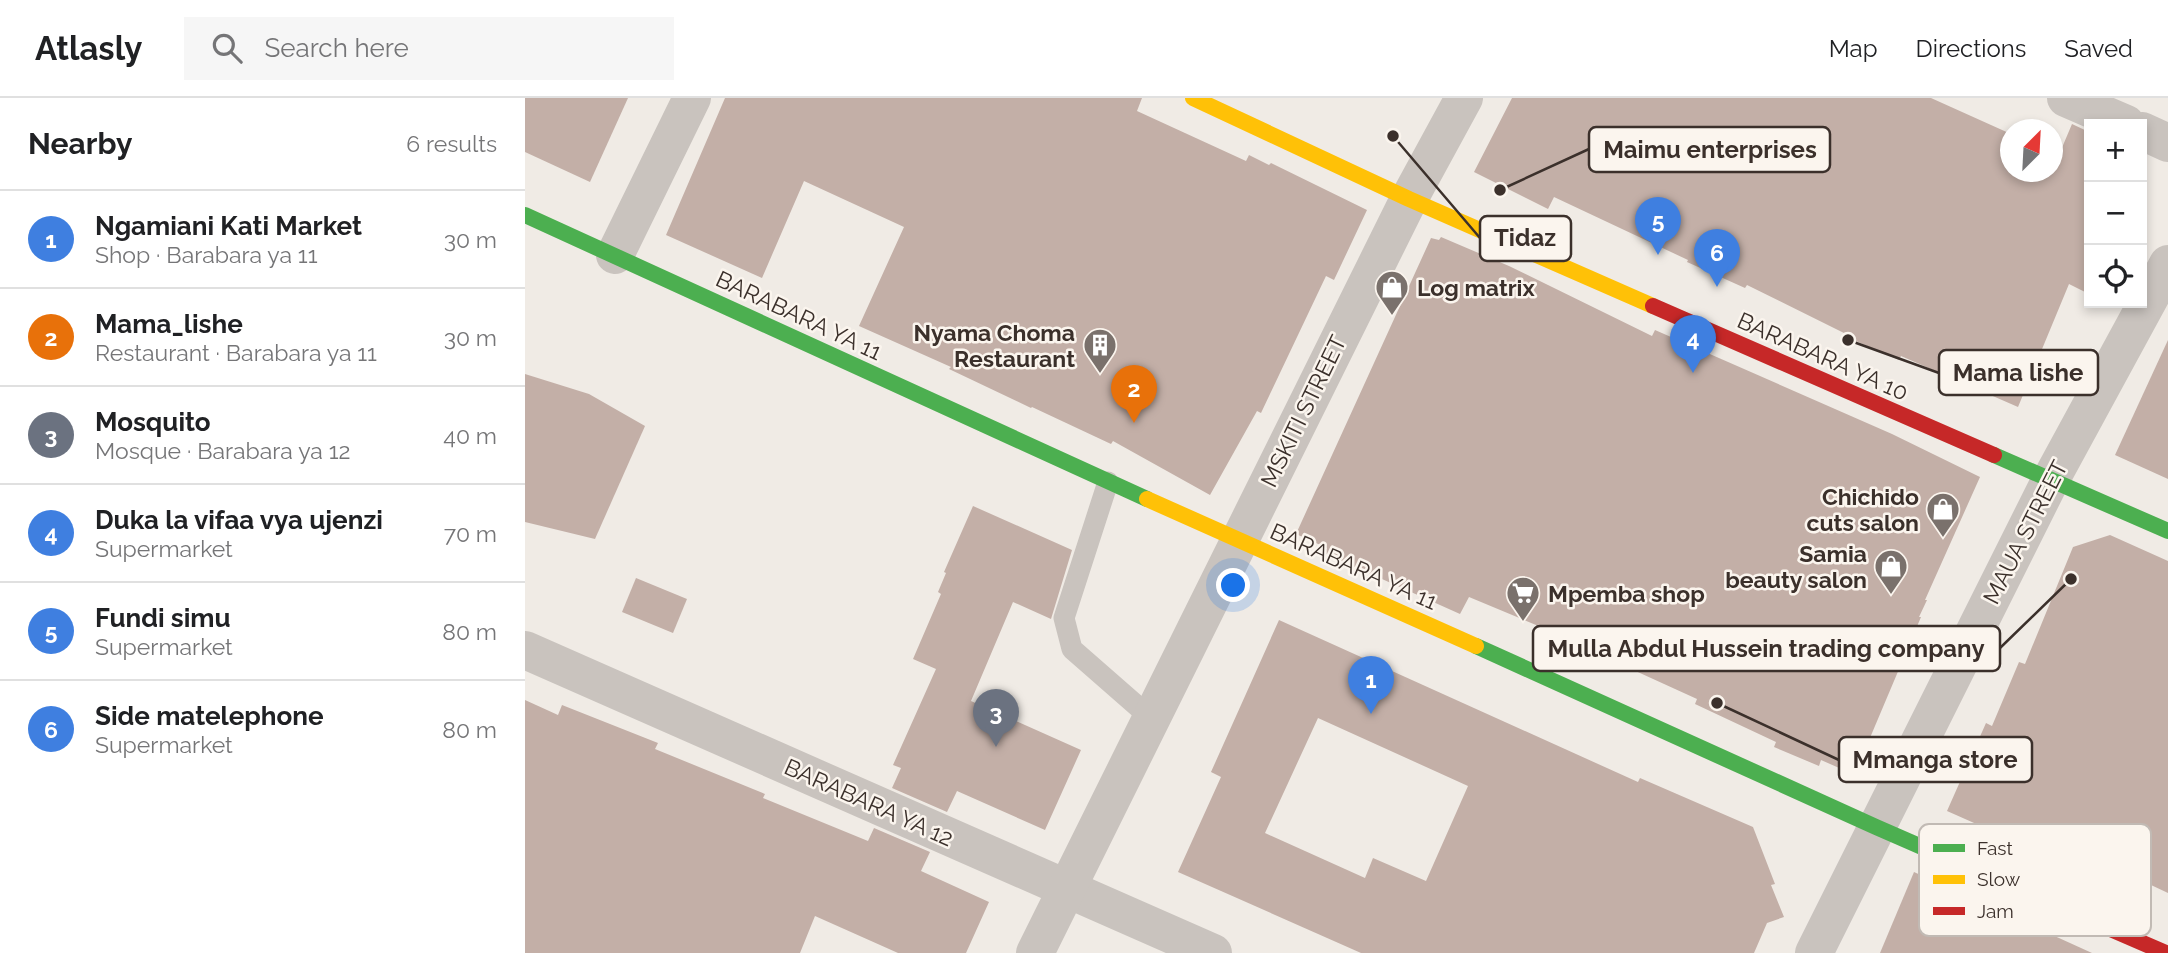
<!DOCTYPE html>
<html lang="en">
<head>
<meta charset="utf-8">
<style>
	body { margin:0; font-family:Raleway,sans-serif; background:#f6f6f6; color:#202124 }
	.controls { position:absolute; right:21px; top:21px; display:grid; overflow:hidden; border-radius:0px; box-shadow:0 4px 10px #0003 }
	.controls button { width:63px; height:63px; display:grid; place-items:center; padding:0; border:0; border-bottom:2px solid #e0e0e0; background:#fff; color:#202124; font:35px sans-serif }
	.compass { position:absolute; left:1475px; top:21px; width:63px; height:63px; border-radius:50%; background:#fff; box-shadow:0 4px 10px #0003; rotate:24deg }
	.you { position:absolute; left:709px; top:488px; width:24px; height:24px; margin:-18px; border:5px solid #fff; border-radius:50%; background:#1a73e8; box-shadow:0 0 0 10px #1a73e833 }
	.badge { display:grid; place-items:center; width:46px; height:46px; border-radius:50%; background:#7a716c; color:#fff; font-size:23px; font-weight:700 }
	.pin { position:absolute; translate:-50% -58px; filter:drop-shadow(0 2px 4px #0008) }
	.pin::after { content:''; position:absolute; top:37px; width:24px; height:21px; background:inherit; clip-path:polygon(0 0,100% 0,50% 100%) }
	.list { margin:0; padding:0; list-style:none }
	h2 { display:flex; justify-content:space-between; align-items:center; height:91px; margin:0; padding:0 28px; font-size:30px }
	h2 small { font-size:23px; font-weight:400; color:#757577 }
	.list li { display:grid; grid-template-columns:46px 1fr auto; gap:21px; align-items:center; box-sizing:border-box; height:98px; padding:0 28px; border-top:2px solid #e0e0e0 }
	.list b { display:block; font-size:26px; white-space:nowrap }
	.list p { margin:0; font-size:23px; white-space:nowrap; color:#757577 }
	.list em { font-size:23px; font-style:normal; color:#757577 }
	.icon { flex:none; width:38px; height:38px; fill:none; stroke:currentColor; stroke-width:2; stroke-linecap:round; stroke-linejoin:round }
	.map { position:relative; flex:none; width:1643px; height:855px; overflow:hidden }
	header { display:flex; align-items:center; gap:42px; box-sizing:border-box; height:98px; padding:0 35px; background:#fff; border-bottom:2px solid #e0e0e0 }
	header strong { font-size:33px }
	nav { display:flex; gap:38px; margin-inline-start:auto; font-size:24px }
	.search { width:490px; height:63px; background:#f6f6f6; display:flex; align-items:center; gap:18px; box-sizing:border-box; padding:0 24px; border-radius:0px; color:#757577; font-size:26px }
	main { display:flex }
	aside { flex:1; background:#fff }
	.map>svg:first-child { display:block }
</style>
</head>
<body>
<header>
<strong>Atlasly</strong>
<div class="search"><svg class="icon" aria-label="search" viewBox="0 0 24 24"><circle cx="10" cy="10" r="6"/><path d="M15 15l6 6"/></svg>Search here</div>
<nav><a>Map</a><a>Directions</a><a>Saved</a></nav>
</header>
<main>
<aside>
<h2>Nearby<small>6 results</small></h2>
<ul class="list">
<li><span class="badge" style="background:#3f7fe0">1</span><div><b>Ngamiani Kati Market</b><p>Shop · Barabara ya 11</p></div><em>30 m</em></li>
<li><span class="badge" style="background:#e8710a">2</span><div><b>Mama_lishe</b><p>Restaurant · Barabara ya 11</p></div><em>30 m</em></li>
<li><span class="badge" style="background:#6b7280">3</span><div><b>Mosquito</b><p>Mosque · Barabara ya 12</p></div><em>40 m</em></li>
<li><span class="badge" style="background:#3f7fe0">4</span><div><b>Duka la vifaa vya ujenzi</b><p>Supermarket</p></div><em>70 m</em></li>
<li><span class="badge" style="background:#3f7fe0">5</span><div><b>Fundi simu</b><p>Supermarket</p></div><em>80 m</em></li>
<li><span class="badge" style="background:#3f7fe0">6</span><div><b>Side matelephone</b><p>Supermarket</p></div><em>80 m</em></li>
</ul>
</aside>
<div class="map">
<svg width="1643" height="855" viewBox="0 0 1643 855">
	<rect width="100%" height="100%" fill="#f0ebe5"/>
	<g fill="#c3afa7" fill-rule="evenodd">
		<polygon points="0,0 103,0 65,84 0,54"/>
		<polygon points="200,0 617,0 612,13 721,63 724,57 744,67 746,65 842,112 809,182 801,178 736,315 732,313 685,397 588,343 586,346 507,309 506,310 424,271 426,269 334,228 379,129 279,83 237,180 141,137"/>
		<polygon points="987,0 1406,0 1486,36 1486,74 1528,74 1528,51 1529,49 1536,52 1547,26 1564,34 1564,196 1544,186 1493,309 1376,258 1374,262 1324,240 1325,238 1222,187 1220,190 1162,164 1163,162 1029,99 1023,111 949,74"/>
		<polygon points="916,139 984,168 1127,238 1130,232 1367,336 1455,379 1400,502 1402,502 1394,519 1396,519 1331,673 1323,669 1321,673 1296,662 1294,668 1249,649 1251,644 1170,606 1172,601 1082,560 1076,574 1016,549 1023,532 944,499 935,516 799,455 802,450 771,436 906,140 914,142"/>
		<polygon points="1643,242 1643,381 1590,357"/>
		<polygon points="0,276 64,296 120,328 70,441 0,424"/>
		<polygon points="448,408 547,452 526,521 488,504 446,603 556,652 520,732 432,693 422,714 367,690 376,670 368,667 411,571 388,561 416,496 413,494 421,475 419,474"/>
		<polygon points="1585,437 1643,463 1643,795 1558,755 1551,770 1422,713 1461,625 1467,628 1494,564 1500,566 1548,449"/>
		<polygon points="111,480 162,501 148,535 97,514"/>
		<path d="M754,522L1113,684L1115,680L1228,729L1250,786L1246,787L1259,819L1242,825L1229,855H836L653,774L696,679L686,674ZM793,620L943,688L901,783L848,760L840,780L740,735Z"/>
		<polygon points="0,602 33,617 37,607 133,645 130,651 240,696 238,700 343,743 349,730 405,754 396,773 464,804 441,855 373,855 290,818 275,855 0,855"/>
		<polygon points="1389,774 1567,855 1355,855"/>
	</g>
	<g fill="none" stroke-linecap="round" stroke-linejoin="round">
		<polyline stroke="#c9c3be" stroke-width="21" points="583,384 539,520 547,551 627,621"/>
		<g stroke="#c9c3be" stroke-width="38">
			<polyline points="1541,0 1601,26"/>
			<polyline points="1617,33 1643,45"/>
			<polyline points="90,157 167,0"/>
			<polyline points="0,552 688,855"/>
			<polyline points="510,855 884,101 939,0"/>
			<polyline points="1289,855 1525,383 1643,166"/>
		</g>
		<g stroke="#4caf50" stroke-width="16">
			<polyline points="0,117 622,401"/>
			<polyline points="1469,357 1643,433"/>
			<polyline points="951,548 1351,729 1509,798"/>
		</g>
		<g stroke="#ffc107" stroke-width="16">
			<polyline points="668,0 884,101 1128,208"/>
			<polyline points="622,401 951,548"/>
		</g>
		<g stroke="#c62828" stroke-width="16">
			<polyline points="1128,208 1469,357"/>
			<polyline points="1509,798 1641,855"/>
		</g>
	</g>
	<defs>
		<symbol id="shop-pin" viewBox="-11 -11 22 30"><path d="M0 17L-7.5 6A9.5 9.5 0 1 1 7.5 6Z" fill="#7a716c" stroke="#fbf5ee"/><path d="M-5-2.5h2.3a2.7 3.5 0 0 1 5.4 0H5L5.5 6h-11ZM-1.5-2.5h3a1.5 2.3 0 0 0-3 0Z" fill="#fff"/></symbol>
		<symbol id="building-pin" viewBox="-11 -11 22 30"><path d="M0 17L-7.5 6A9.5 9.5 0 1 1 7.5 6Z" fill="#7a716c" stroke="#fbf5ee"/><path d="M-4-6H4V6H1V3H-1V6H-4ZM-2.5-4.3h1.7v1.8h-1.7ZM.8-4.3h1.7v1.8H.8ZM-2.5-1h1.7V.8h-1.7ZM.8-1h1.7V.8H.8Z" fill="#fff"/></symbol>
		<symbol id="supermarket-pin" viewBox="-11 -11 22 30"><path d="M0 17L-7.5 6A9.5 9.5 0 1 1 7.5 6Z" fill="#7a716c" stroke="#fbf5ee"/><path d="M-6-5.5h2.5l.6 2H6L4.5 2H-2.5L-4.4-4H-6ZM-1.5 3.2a1.3 1.3 0 1 0 .1 0ZM3 3.2a1.3 1.3 0 1 0 .1 0Z" fill="#fff"/></symbol>
	</defs>
	<g fill-rule="evenodd">
		<use href="#shop-pin" x="848" y="170" width="38" height="52"/>
		<use href="#building-pin" x="556" y="228" width="38" height="52"/>
		<use href="#shop-pin" x="1399" y="392" width="38" height="52"/>
		<use href="#shop-pin" x="1347" y="449" width="38" height="52"/>
		<use href="#supermarket-pin" x="979" y="476" width="38" height="52"/>
	</g>
	<g text-anchor="middle" dominant-baseline="central" stroke-width="5" stroke-linejoin="round" paint-order="stroke">
		<g font-size="23" font-weight="bold" fill="#3b302b" stroke="#fbf5ee" text-anchor="end">
			<text x="892" y="189" text-anchor="start">Log matrix</text>
			<text x="550" y="234">Nyama Choma<tspan x="550" dy="26">Restaurant</tspan></text>
			<text x="1394" y="398">Chichido<tspan x="1394" dy="26">cuts salon</tspan></text>
			<text x="1342" y="455">Samia<tspan x="1342" dy="26">beauty salon</tspan></text>
			<text x="1023" y="495" text-anchor="start">Mpemba shop</text>
		</g>
		<g font-size="23" fill="#3b302b" stroke="#fbf5ee">
			<text transform="translate(274 217) rotate(25)">BARABARA YA 11</text>
			<text transform="translate(1298 258) rotate(24)">BARABARA YA 10</text>
			<text transform="translate(778 313) rotate(-64)">MSKITI STREET</text>
			<text transform="translate(1500 434) rotate(-63)">MAUA STREET</text>
			<text transform="translate(829 468) rotate(24)">BARABARA YA 11</text>
			<text transform="translate(344 704) rotate(24)">BARABARA YA 12</text>
		</g>
	</g>
	<rect x="1394" y="726" width="232" height="112" rx="10" fill="#fbf5ee" stroke="#c1bab4" stroke-width="2"/>
	<rect x="1408" y="746" width="32" height="8" fill="#4caf50"/>
	<rect x="1408" y="777" width="32" height="9" fill="#ffc107"/>
	<rect x="1408" y="809" width="32" height="8" fill="#c62828"/>
	<g font-size="19" fill="#3b302b">
		<text x="1452" y="757">Fast</text>
		<text x="1452" y="788">Slow</text>
		<text x="1452" y="820">Jam</text>
	</g>
	<path fill="none" stroke="#3b302b" stroke-width="2.5" d="M975 92L1064 51M868 38L955 140M1323 242L1414 275M1546 481L1475 550M1192 605L1314 662"/>
	<g fill="#3b302b" stroke="#fbf5ee" stroke-width="2.5">
		<circle cx="975" cy="92" r="7"/>
		<circle cx="868" cy="38" r="7"/>
		<circle cx="1323" cy="242" r="7"/>
		<circle cx="1546" cy="481" r="7"/>
		<circle cx="1192" cy="605" r="7"/>
	</g>
	<g fill="#fbf5ee" stroke="#3b302b" stroke-width="2.5">
		<rect x="1064" y="29" width="241" height="45" rx="7"/>
		<rect x="955" y="118" width="91" height="45" rx="7"/>
		<rect x="1414" y="252" width="159" height="45" rx="7"/>
		<rect x="1008" y="528" width="467" height="45" rx="7"/>
		<rect x="1314" y="639" width="193" height="45" rx="7"/>
	</g>
	<g font-size="24" text-anchor="middle" font-weight="bold" fill="#3b302b">
		<text x="1185" y="60">Maimu enterprises</text>
		<text x="1000" y="148">Tidaz</text>
		<text x="1493" y="283">Mama lishe</text>
		<text x="1241" y="559">Mulla Abdul Hussein trading company</text>
		<text x="1410" y="670">Mmanga store</text>
	</g>
</svg>
<div class="controls">
<button>+</button>
<button>−</button>
<button><svg class="icon" aria-label="locate" viewBox="0 0 24 24"><circle cx="12" cy="12" r="6"/><path d="M12 2v4M12 18v4M2 12h4M18 12h4"/></svg></button>
</div>
<svg class="compass" viewBox="-18 -18 36 36"><path d="M0-13l5 13h-10z" fill="#e53935"/><path d="M0 13l5-13h-10z" fill="#757577"/></svg>
<div class="you"></div>
<div class="pin badge" style="left:846px;top:616px;background:#3f7fe0">1</div>
<div class="pin badge" style="left:609px;top:325px;background:#e8710a">2</div>
<div class="pin badge" style="left:471px;top:649px;background:#6b7280">3</div>
<div class="pin badge" style="left:1168px;top:275px;background:#3f7fe0">4</div>
<div class="pin badge" style="left:1133px;top:157px;background:#3f7fe0">5</div>
<div class="pin badge" style="left:1192px;top:189px;background:#3f7fe0">6</div>
</div>
</main>
</body>
</html>
